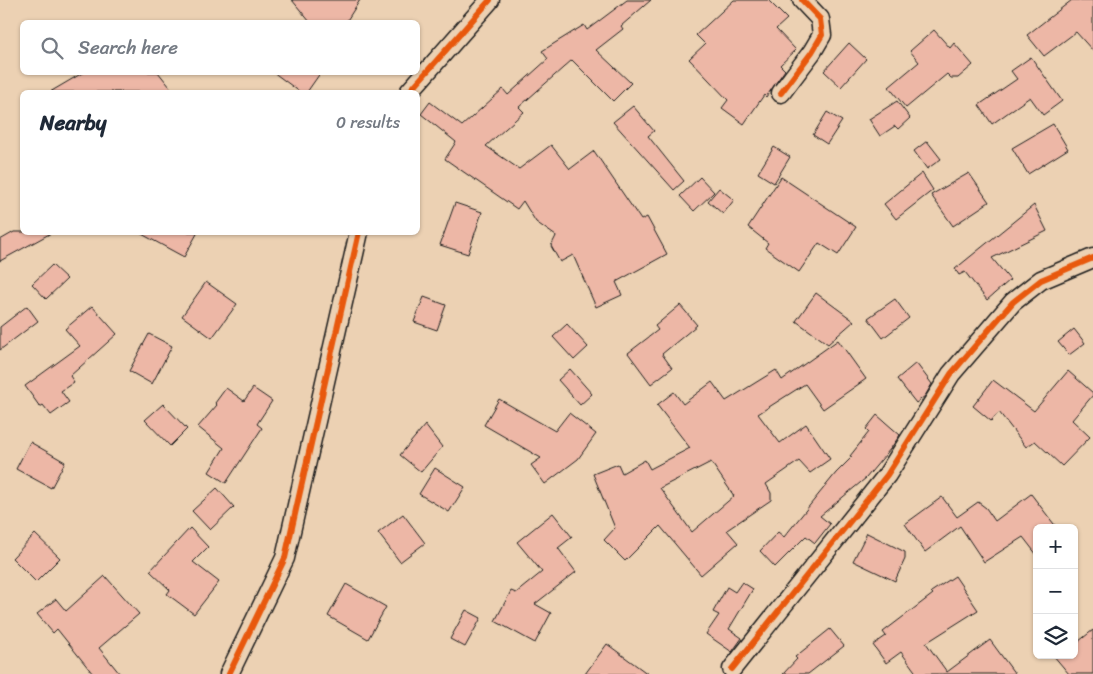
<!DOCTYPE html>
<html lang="en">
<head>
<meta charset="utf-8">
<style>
	body { margin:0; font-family:Sriracha,sans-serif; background:#f6f6f7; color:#1f2937 }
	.controls { position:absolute; right:15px; bottom:15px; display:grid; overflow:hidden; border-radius:8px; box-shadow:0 1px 4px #0004 }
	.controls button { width:45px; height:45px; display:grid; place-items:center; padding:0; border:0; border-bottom:1px solid #e0e1e3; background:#fff; color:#1f2937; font:25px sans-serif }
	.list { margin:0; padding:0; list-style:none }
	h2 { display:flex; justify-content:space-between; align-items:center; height:65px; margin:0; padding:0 20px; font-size:21px }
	h2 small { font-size:16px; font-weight:400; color:#747a83 }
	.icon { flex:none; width:28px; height:28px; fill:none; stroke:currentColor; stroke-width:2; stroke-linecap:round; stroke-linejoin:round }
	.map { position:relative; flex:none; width:1093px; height:674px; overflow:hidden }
	.search { position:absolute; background:#fff; box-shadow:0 1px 4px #0004; left:20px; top:20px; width:400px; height:55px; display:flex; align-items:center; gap:12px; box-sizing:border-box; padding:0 18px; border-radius:8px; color:#747a83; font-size:19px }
	.panel { position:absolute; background:#fff; box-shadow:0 1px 4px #0004; left:20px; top:90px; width:400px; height:145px; border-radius:8px }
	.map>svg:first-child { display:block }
</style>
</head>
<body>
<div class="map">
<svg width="1093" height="674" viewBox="0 0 1093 674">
	<rect width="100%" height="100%" fill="#ecd1b3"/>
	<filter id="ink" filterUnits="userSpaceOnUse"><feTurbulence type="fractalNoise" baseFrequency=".02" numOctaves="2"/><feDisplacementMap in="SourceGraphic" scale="10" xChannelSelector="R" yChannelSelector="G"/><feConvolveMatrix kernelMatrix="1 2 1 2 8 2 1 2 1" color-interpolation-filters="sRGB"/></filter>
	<g filter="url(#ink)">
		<g fill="#edb7a6" stroke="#1c1c1c" fill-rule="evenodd">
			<polygon points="292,0 360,0 346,22 310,22"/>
			<polygon points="627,0 651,0 621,26 623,29 596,50 631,83 613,101 572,60 519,107 524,112 486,146 519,169 551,145 570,169 594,151 641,220 647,217 667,254 616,282 622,295 596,307 573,255 560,262 551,246 556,236 536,222 523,201 517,209 445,159 456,142 421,114 430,102 462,126 503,89 508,95 548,59 542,51 584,25 587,30"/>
			<polygon points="734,0 768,0 787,19 776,29 796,50 780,65 785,70 766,97 764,95 744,124 722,108 728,100 689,59 705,44 696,35"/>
			<polygon points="1072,0 1093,0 1093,51 1076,32 1044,56 1027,35"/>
			<polygon points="934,30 950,48 954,43 973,65 958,78 951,78 947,74 906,108 889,87 919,62 910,51"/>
			<polygon points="849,43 866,59 841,87 824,71"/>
			<polygon points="1031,57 1062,101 1043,115 1030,97 992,124 979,105 1017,79 1011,71"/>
			<polygon points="84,72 158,72 174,92 50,92"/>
			<polygon points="273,72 321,72 307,92 300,92"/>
			<polygon points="897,101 910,118 898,129 895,126 880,136 869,119"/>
			<polygon points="633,106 654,131 648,136 684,181 674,190 613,122"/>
			<polygon points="827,112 842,121 827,144 813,135"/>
			<polygon points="1053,124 1068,149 1028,174 1012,148"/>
			<polygon points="927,141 941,159 927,169 914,151"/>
			<polygon points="774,147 790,157 774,183 758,173"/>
			<polygon points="922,173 933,190 896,219 884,204"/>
			<polygon points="969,173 989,202 953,226 931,195"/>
			<polygon points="700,177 714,192 694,211 680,196"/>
			<polygon points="781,177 856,227 838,255 819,243 799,272 765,248 768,243 748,227"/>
			<polygon points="719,188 734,200 723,214 708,201"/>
			<polygon points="455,203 482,212 468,254 440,245"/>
			<polygon points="1034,205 1047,231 992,258 1010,280 987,300 965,272 959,275 955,269"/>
			<polygon points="14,232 53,232 0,261 0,240"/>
			<polygon points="138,232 198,232 184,257"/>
			<polygon points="52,265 67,279 46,299 32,284"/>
			<polygon points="206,282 237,304 212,338 182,316"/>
			<polygon points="816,293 854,321 828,344 796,321"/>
			<polygon points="424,297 446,305 437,330 414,322"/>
			<polygon points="895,299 909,318 883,338 868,318"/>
			<polygon points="680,305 697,325 662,354 672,368 651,384 628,353 658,330 655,326"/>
			<polygon points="27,306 38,321 0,350 0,327"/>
			<polygon points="92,306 117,334 70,376 74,382 61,391 69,402 51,415 43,405 40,407 25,386 80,346 65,329"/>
			<polygon points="567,324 588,347 574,360 553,337"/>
			<polygon points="1074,329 1085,343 1069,355 1058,342"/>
			<polygon points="149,334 172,346 152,384 129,371"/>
			<path d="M838,340L866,379L823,409L805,384L758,414L780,443L806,424L830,459L810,473L799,461L766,484L771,493V500L727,530L738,543L701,575L660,526L625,561L604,540L615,528L593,474L618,464L622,473L645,460L650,469L690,448L657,405L674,392L683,404L712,382L726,401L776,370L782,380ZM711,462L734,496L692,532L660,488Z"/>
			<polygon points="916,363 932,384 925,396 916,403 897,379"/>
			<polygon points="570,369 592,394 580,405 558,380"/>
			<polygon points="1068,371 1093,393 1093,395 1072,420 1090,437 1062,466 1035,441 1026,447 999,412 991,421 973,406 993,380 1034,411"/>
			<polygon points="226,388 244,401 253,388 272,401 257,424 262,428 226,483 209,472 224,448 198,427 217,405 215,403"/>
			<polygon points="499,399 555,431 569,413 596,434 578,459 545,484 531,465 541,458 484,425"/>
			<polygon points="163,404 187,429 170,446 145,420"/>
			<polygon points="877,415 900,435 891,448 866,478 820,516 830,524 815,543 806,536 775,567 760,551 778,532 784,537 836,473 852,457 850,456 869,432 866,429"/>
			<polygon points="425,425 442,447 421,472 400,455"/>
			<polygon points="30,442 65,462 51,488 16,469"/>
			<polygon points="435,468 465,487 449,512 419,494"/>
			<polygon points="217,488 234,507 210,530 192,511"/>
			<polygon points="1031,494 1057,528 1037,528 1037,555 1023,537 984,562 960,526 925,552 905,524 942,497 957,517 978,502 986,508 995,521"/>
			<polygon points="553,513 572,537 558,548 576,572 535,604 551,613 535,643 495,621 511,591 516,593 542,572 517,542"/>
			<polygon points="403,514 425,543 400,562 378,533"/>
			<polygon points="190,528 208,547 193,562 219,582 194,614 167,594 170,590 150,571"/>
			<polygon points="867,533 905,552 905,559 895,581 853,561"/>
			<polygon points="35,534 60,558 36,582 12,558"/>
			<polygon points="105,576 139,614 99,648 120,674 93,674 57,629 53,633 37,614 56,599 66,611"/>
			<polygon points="955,576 978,610 926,643 947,672 990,640 1015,674 917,674 901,652 886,663 873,645 886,636 883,632 933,594 931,592"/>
			<polygon points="742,582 753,589 729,629 742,638 732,652 706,634 719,615 713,612 727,587 735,592"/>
			<polygon points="346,584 386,607 368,639 328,616"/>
			<polygon points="466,610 481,618 465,647 450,639"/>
			<polygon points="830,629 844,646 808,674 783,674 797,659 795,657"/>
			<polygon points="1093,630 1093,674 1069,674 1053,655 1074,655 1074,645"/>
			<polygon points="607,644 648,674 585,674"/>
		</g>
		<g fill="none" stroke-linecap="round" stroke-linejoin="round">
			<defs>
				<g id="street">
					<polyline points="409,92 490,0"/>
					<polyline points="781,93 812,52 822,35 820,19 802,0"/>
					<polyline points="732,669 887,475 951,374 1013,302 1041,280 1093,258"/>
					<polyline points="229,674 285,558 359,232"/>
				</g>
			</defs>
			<use href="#street" stroke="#1c1c1c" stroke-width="21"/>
			<use href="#street" stroke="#ecd1b3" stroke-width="18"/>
			<defs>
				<g id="cycleway">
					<polyline points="409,92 490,0"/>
					<polyline points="781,93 812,52 822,35 820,19 802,0"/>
					<polyline points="732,669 887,475 951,374 1013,302 1041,280 1093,258"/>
					<polyline points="229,674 285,558 359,232"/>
				</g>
			</defs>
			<use href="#cycleway" stroke="#ecd1b3" stroke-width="9"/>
			<use href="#cycleway" stroke="#e8590c" stroke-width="6"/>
		</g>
	</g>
</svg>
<div class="controls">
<button>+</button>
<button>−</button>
<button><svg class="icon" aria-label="layers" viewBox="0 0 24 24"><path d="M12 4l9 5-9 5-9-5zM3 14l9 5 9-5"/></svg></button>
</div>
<div class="search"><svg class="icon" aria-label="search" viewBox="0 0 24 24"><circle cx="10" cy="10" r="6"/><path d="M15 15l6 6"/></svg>Search here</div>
<section class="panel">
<h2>Nearby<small>0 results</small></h2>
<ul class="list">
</ul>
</section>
</div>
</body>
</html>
